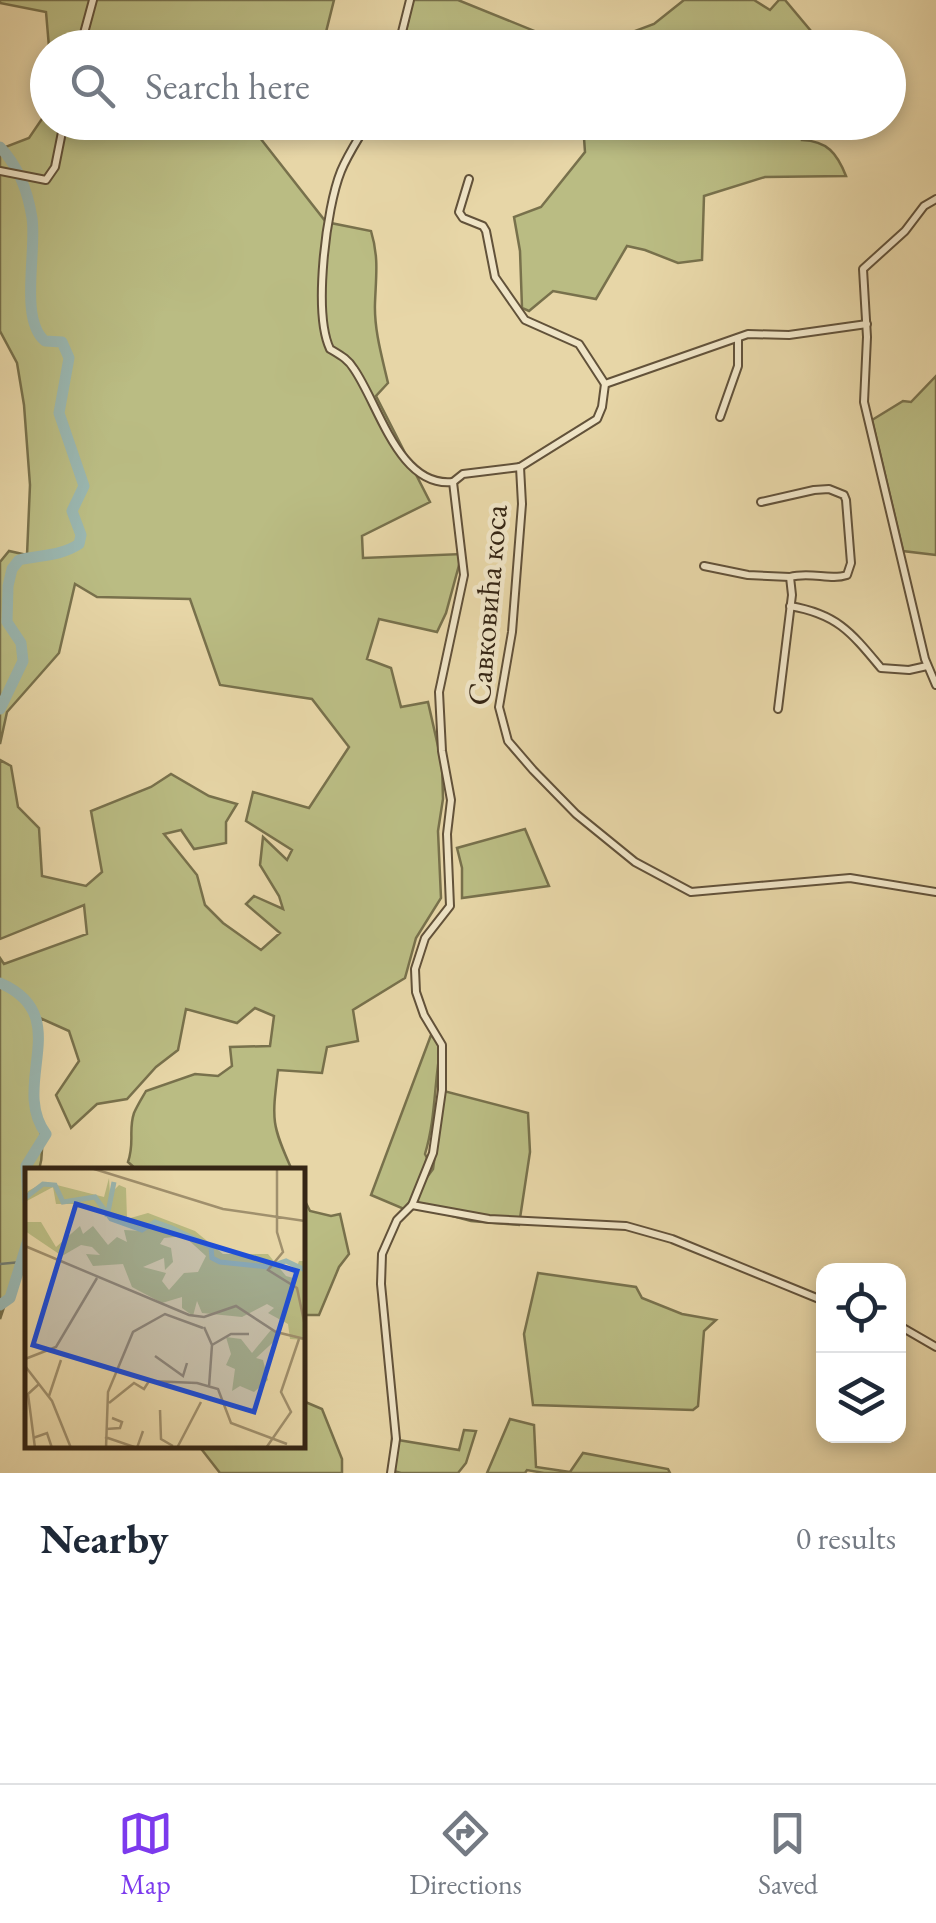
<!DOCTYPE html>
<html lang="en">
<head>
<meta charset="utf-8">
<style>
	body { margin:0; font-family:"EB Garamond",serif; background:#f6f6f7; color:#1f2937 }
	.controls { position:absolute; right:30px; bottom:30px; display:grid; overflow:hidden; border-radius:20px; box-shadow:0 5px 15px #0003 }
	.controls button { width:90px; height:90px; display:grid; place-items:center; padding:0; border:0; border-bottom:2px solid #e0e1e3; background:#fff; color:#1f2937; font:50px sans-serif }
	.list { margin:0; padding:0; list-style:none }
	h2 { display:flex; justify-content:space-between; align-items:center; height:130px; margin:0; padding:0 40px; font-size:42px }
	h2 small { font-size:32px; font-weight:400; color:#747a83 }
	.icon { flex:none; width:55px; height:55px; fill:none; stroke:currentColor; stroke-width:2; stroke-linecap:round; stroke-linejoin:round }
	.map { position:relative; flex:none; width:936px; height:1473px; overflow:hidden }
	.search { position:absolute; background:#fff; box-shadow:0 5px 15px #0003; left:30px; right:30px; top:30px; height:110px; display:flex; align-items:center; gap:25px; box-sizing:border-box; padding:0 35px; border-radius:55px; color:#747a83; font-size:38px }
	.sheet { height:310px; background:#fff }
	nav { display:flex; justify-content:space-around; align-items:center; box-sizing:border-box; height:140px; border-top:2px solid #e0e1e3; background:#fff; font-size:28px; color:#747a83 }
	nav a { display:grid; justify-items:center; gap:5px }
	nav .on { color:#7c3aed }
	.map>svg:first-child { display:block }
</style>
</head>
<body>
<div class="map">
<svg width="936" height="1473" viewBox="0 0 936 1473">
	<rect width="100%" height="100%" fill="#e7d6a7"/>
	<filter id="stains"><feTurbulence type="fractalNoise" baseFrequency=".002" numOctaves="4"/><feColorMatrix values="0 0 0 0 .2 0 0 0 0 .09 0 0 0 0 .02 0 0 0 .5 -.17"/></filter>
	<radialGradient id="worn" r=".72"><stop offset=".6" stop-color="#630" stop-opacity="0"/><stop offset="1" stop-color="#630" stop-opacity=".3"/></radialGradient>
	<g fill="#babc83" stroke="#78714c" stroke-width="2.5">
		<polygon points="0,0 334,0 322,48 49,47 46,12 0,3"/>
		<polygon points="413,0 458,0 542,34 543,47 402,48"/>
		<polygon points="684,0 754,0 770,10 779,0 785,0 816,37 816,47 600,47 600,44 654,24"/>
		<path d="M47,66L48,122L254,123L253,129L326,222L371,231C379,257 376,276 375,303C374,330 382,357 388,383L376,396L430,502L362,536L363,558L462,554L446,613L437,632L379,619L367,659L391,668L401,707L428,702L442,764L443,799L438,831L441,898L416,938L405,978L353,1010L358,1041L327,1047L322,1073L278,1070C272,1120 271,1124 292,1170H137L128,1162C135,1142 128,1131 134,1113C137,1106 142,1098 146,1091L195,1074L218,1076L232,1066L230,1047L270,1046L274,1016L255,1008L237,1023L186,1009L178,1050L156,1067L127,1099L97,1104L71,1128L56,1095L79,1061L69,1031L40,1018C41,1047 36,1078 37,1107C39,1130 46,1147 39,1170H28L27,1239L0,1319V958L4,964L87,934L84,905L0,939V760L11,766L18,807L39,828L42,876L86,886L102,872L91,811L151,787L171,774L209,796L237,804L226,822V843L194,849L181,830L164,834L197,875L205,905L223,923L261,950L280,933L246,904L254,896L283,909L279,896L260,865L263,837L287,860L292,850L246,821L253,792L309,808L349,747L312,699L220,685L190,599L97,597L75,584L59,653L7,712L0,744V562L9,551L27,555L30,485L24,405L17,363L0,331V149L29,138L46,113L41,68Z"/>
		<path d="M580,123H802V140C827,141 837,153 846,176L765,177L704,196L702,260L678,263L645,250L627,246L596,299L553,291L529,311L522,308L520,251L514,217L541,207L585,152L583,124Z"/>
		<polygon points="936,376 936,555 903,551 872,420 903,401 911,402"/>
		<polygon points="525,829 549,886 462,898 462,868 457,848"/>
		<path d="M431,1035L441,1045C434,1082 436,1118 425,1154L427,1158L417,1191L433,1169L444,1091L528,1113L530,1152L519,1225L471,1221L408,1204L404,1209L371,1195Z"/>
		<polygon points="303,1197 310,1211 331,1216 340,1214 349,1254 339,1267 319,1315 303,1315"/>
		<polygon points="538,1273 636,1287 642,1298 682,1314 716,1320 704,1331 698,1406 693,1410 533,1405 524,1334"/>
		<polygon points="303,1401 322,1409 342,1459 342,1473 220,1473 199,1446 302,1446"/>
		<polygon points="510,1419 534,1425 536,1467 570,1472 583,1453 668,1469 670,1473 544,1473 527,1470 525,1473 487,1473"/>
		<polygon points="464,1430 476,1431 466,1463 458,1473 401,1473 390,1470 392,1439 459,1450"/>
	</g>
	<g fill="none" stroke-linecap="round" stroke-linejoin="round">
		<polyline stroke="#727d73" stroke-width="2.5" points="0,1264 21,1262"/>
		<g stroke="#9ab7b1" stroke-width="11">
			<path d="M0,147C18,166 28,192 32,218C37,250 19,320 45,341L62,342L69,358L59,413L84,486L72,511L81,535L79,544C61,556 40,555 19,560L12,569L8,586L7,622L21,643L23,661L0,709"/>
			<path d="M0,983C76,1016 9,1084 46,1134L26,1166L28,1202"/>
			<polyline points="0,1305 10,1298 28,1240"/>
		</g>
		<defs>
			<g id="minor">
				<polyline points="80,48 93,0"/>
				<polyline points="398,48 410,0"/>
				<path d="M368,122C359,138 348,154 341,171C326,208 313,313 330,349C340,355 348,359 354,369C379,405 399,488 453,482L464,575L439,692L442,751L451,800L447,834L450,906L425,938L415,969L416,992L424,1015L442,1045V1090L433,1153L412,1205L397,1220L382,1254L381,1284L396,1439L391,1473"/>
				<polyline points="0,171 46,180 55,167 64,122"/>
				<polyline points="469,179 459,212 463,218 483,226 486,231 495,277 525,320 579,344 605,384"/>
				<polyline points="936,199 924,206 905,231 863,269 867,337 864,402 925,659 936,685"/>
				<polyline points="605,384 748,334 789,335 867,324"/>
				<polyline points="720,417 738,366 738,338"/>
				<polyline points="520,467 522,504 512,632 499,707 508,741 533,770 576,814 635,862 691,892 850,878 936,892"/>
				<polyline points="520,467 597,419 602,407 605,384"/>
				<polyline points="453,482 463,474 520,467"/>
				<path d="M761,502L814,490L829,489L844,495L846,500L851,563L847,575C830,581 811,571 790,577L792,595L778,709"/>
				<polyline points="704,566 748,575 790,577"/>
				<path d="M790,606C837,614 851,632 881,668L909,670L927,666"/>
				<polyline points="412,1205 489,1219 626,1226 672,1239 824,1301"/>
				<polyline points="898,1325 936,1347"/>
			</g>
		</defs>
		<use href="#minor" stroke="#62523a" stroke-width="10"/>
		<use href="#minor" stroke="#efe4c6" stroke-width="6"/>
	</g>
	<g text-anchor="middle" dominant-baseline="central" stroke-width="9" stroke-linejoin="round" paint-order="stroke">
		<g font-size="32" fill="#362615" stroke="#efe4c6">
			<text transform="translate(487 605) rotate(-85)">Савковића коса</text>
		</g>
	</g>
	<g transform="translate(25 1168)">
		<rect width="280" height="280" fill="#e7d6a7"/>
		<path d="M84,10L85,26L94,17L101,20L102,51L123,45L170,63L198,86H243L261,108L268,110L274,93H280V172L265,171L263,156L243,145L249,140L242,136L217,149L177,145L172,133L168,148L157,140V129L137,135L107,119L98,96L68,98L61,86L75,87L67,79L56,77L37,88L0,63V54H16L31,79L55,58L58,66L68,58L83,77L92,69L102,74L99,62L117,63L58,36H31L28,19L0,34L3,23L20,14L79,29ZM159,68L181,88L173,104L159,105L144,122L137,113L141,105L118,99L139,90L140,102L148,94L146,80L135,76L139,70ZM246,162L256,167L231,190L238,192L243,212L229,224L215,218L207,223L210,201L201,197L206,186L201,169L216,171L227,185Z" fill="#babc83" fill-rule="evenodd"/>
		<path fill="none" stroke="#9ab7b1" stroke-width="5" d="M0,30L18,16L30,17L38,34L70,29L86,51L117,62L130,54L147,60L186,79L187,90L195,94L243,99L261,93L280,102M82,49L89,14"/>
		<path fill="none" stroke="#a0906d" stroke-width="2.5" d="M66,0L198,41L280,53M252,0V64L258,84L243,102L272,120L280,158M0,78L164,147L179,149L211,138L251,164L280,171M179,159L187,177L184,219M187,177L206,166H224M130,188L158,208L162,195M0,191L31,179L72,110M0,198L27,233L46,280M24,228L36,192M84,235L109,215L119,221L124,213L172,215L193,221L206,255L262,276M135,242L136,271L148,278M81,261L95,260L97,254L87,250M80,269L112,280L118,263M8,270L22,265L27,280M10,280L3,226L14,216M81,280L83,224L108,164L140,146L178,160M152,280L176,234M241,280L266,244L256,224L274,171"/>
		<path fill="#1d4ed8" fill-opacity="0.15" stroke="#1d4ed8" stroke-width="5" d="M51,36L272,103L229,244L8,177Z"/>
		<rect width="280" height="280" fill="none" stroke="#362615" stroke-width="5"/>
	</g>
	<rect width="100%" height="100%" filter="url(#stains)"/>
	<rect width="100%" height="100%" fill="url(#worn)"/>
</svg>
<div class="controls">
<button><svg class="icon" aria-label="locate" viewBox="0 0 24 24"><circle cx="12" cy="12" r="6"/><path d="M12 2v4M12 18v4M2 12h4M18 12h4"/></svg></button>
<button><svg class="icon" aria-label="layers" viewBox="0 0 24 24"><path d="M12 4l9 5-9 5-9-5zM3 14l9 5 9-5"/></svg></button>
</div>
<div class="search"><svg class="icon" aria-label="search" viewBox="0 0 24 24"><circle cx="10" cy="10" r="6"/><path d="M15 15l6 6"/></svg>Search here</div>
</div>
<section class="sheet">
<h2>Nearby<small>0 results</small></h2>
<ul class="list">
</ul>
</section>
<nav>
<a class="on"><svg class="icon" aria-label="map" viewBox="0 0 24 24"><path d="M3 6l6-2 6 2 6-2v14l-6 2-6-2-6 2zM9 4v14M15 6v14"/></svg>Map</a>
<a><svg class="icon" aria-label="directions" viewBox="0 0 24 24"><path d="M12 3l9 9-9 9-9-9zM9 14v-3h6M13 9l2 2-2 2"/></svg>Directions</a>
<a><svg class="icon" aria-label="saved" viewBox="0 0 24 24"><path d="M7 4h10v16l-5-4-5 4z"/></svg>Saved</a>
</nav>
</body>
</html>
